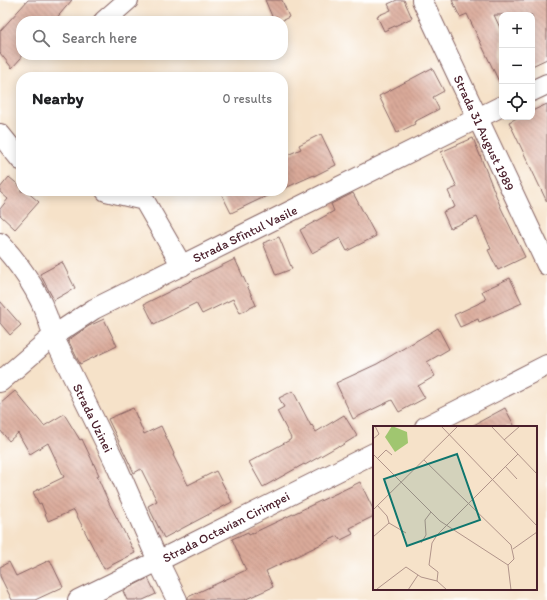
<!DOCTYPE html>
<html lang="en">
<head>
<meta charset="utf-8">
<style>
	body { margin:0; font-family:Itim,sans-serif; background:#f6f6f6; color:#202124 }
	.controls { position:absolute; right:12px; top:12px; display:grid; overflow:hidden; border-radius:8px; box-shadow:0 2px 10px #0003 }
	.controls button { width:36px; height:36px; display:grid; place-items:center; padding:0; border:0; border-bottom:1px solid #e0e0e0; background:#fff; color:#202124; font:20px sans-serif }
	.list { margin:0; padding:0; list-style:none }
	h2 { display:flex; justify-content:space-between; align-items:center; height:52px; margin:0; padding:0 16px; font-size:17px }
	h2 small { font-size:13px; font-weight:400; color:#757577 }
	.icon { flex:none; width:22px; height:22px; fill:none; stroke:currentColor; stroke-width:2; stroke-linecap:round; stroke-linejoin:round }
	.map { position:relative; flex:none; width:547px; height:600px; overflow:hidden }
	.search { position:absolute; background:#fff; box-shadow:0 2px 10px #0003; left:16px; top:16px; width:272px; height:44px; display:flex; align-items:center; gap:10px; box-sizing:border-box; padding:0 14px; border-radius:16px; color:#757577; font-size:15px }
	.panel { position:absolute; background:#fff; box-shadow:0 2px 10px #0003; left:16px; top:72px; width:272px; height:124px; border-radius:16px }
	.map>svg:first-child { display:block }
</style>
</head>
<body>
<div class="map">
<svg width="547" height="600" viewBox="0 0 547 600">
	<defs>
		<pattern id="building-back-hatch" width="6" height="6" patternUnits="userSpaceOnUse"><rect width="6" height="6" fill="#daaa9a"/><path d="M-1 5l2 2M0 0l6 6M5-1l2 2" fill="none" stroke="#b38a7e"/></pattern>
	</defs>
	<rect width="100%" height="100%" fill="#fff"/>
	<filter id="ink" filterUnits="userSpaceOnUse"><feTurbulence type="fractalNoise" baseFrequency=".025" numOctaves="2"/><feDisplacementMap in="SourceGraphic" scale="8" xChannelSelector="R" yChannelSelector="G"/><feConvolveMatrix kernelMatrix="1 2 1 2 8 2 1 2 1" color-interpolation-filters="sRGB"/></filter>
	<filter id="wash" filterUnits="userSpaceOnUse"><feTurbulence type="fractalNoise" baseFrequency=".012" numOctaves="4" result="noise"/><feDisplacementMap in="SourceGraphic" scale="16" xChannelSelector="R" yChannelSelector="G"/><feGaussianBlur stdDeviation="0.9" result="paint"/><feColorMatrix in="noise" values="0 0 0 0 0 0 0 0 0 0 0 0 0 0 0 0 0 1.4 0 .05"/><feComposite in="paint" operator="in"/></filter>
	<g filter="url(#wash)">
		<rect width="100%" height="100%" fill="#f6e2c9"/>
		<g id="blocks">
			<g fill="url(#building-back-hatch)">
				<polygon points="28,0 72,0 54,21 21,21 21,58 12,68 0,53 0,31"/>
				<polygon points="265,0 282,0 289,17 281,21 274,21"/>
				<polygon points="397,0 404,0 412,18 384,31 377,16 391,10 388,4"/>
				<polygon points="452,0 547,0 547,59 532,66 532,15 494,15 502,32 502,88 467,14 460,17"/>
				<polygon points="432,68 444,91 433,97 439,109 414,122 415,124 397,133 379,96"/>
				<polygon points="547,104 547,202 509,122 519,117 532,117 532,111"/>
				<polygon points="321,134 336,165 314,176 314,175 283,189 283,157 301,149 299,145"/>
				<polygon points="473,138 501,208 525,257 498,270 488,250 491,249 477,217 450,228 443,212 455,207 448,191 457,187 441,152"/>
				<polygon points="9,177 21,187 21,191 26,191 39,202 15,229 0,215 0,209 8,199 0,192 0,188"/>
				<polygon points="220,191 277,191 231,213"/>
				<polygon points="353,193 376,236 347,251 340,238 312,253 300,230 334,211 331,204"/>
				<polygon points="279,237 292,269 276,275 263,243"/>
				<polygon points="235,259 256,305 240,313 233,299 202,314 196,303 154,324 144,304"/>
				<polygon points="62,262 75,288 54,300 40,274"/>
				<polygon points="510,278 522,303 479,322 478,319 460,327 454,315 486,300 482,291"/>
				<polygon points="0,301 21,325 10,335 0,323"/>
				<polygon points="104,319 117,346 80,364 68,340 89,326"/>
				<polygon points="438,328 449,349 427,362 435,376 418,386 425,398 399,412 392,400 353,419 336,383 377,364"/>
				<polygon points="15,391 44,426 64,414 80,440 82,439 99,475 97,476 109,503 135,553 104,569 74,510 48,521 41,503 39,504 33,492 64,477 48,443 30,454 18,433 9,441 0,430 0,404"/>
				<polygon points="293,391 311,426 312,425 316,432 344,415 357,436 339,447 338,446 305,465 304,464 263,487 249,462 290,440 291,438 277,411 284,407 279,398"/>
				<polygon points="133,408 144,434 161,426 174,454 173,455 188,485 216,471 232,502 164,538 148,506 157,501 141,469 134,473 108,419"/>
				<polygon points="505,408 515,427 470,427"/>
				<polygon points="360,482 374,511 374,516 350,528 353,534 341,540 338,536 266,571 273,587 244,600 188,600 188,597 246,570 232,539 248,532 249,535"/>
				<polygon points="50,560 63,587 35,600 12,600 0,576 0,567 9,562 16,576"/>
				<polygon points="148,578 156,594 143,600 127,600 123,591"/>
			</g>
		</g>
	</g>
	<g filter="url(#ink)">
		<use href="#blocks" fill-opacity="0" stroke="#866362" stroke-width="1"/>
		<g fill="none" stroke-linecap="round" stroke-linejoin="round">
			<defs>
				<g id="minor">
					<polyline points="422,0 547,265"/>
					<polyline points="104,21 128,0"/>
					<polyline points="532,91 547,84"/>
					<polyline points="0,134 21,160"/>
					<polyline points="106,191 144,200 182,266"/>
					<path d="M0,243C24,269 45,302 53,336L115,462L158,561L177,600"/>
					<polyline points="0,382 53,336 94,309 502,106"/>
					<polyline points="425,427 547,365"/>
					<polyline points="78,600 158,561 374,453"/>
				</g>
			</defs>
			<use href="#minor" stroke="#866362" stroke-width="22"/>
			<use href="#minor" stroke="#fff" stroke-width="20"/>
		</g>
	</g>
	<g text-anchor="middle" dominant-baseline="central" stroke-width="3" stroke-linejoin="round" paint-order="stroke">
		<g font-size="13" fill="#4a1f2b" stroke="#fff">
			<text transform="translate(484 133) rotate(65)">Strada 31 August 1989</text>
			<text transform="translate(245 234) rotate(-26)">Strada Sfîntul Vasile</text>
			<text transform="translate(93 418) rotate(64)">Strada Uzinei</text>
			<text transform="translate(226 527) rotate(-27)">Strada Octavian Cirimpei</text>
		</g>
	</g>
	<g transform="translate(373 426)">
		<rect width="164" height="164" fill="#f6e2c9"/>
		<path d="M19,0L34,6L35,17L22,26L12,11Z" fill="#a0c670"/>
		<path fill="none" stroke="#b1948a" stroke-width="1" d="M68,0L164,100M118,0L164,48M0,13L6,8L2,0M131,14L147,0M0,28L67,95L135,139L138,164M4,33L13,24L19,29M51,34L138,119L141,133L135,139M132,40L144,53M0,84L85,0M16,97L33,107M0,111L16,97L14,90L4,79M48,117L53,109L52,94L58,86M140,123L164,106M64,155L65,146L56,139L59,117L64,109L145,28M4,163L33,141L48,151L64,155L74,164M35,164L45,149"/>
		<path fill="#0f766e" fill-opacity="0.15" stroke="#0f766e" stroke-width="2" d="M84,28L107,94L34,120L11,53Z"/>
		<rect width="164" height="164" fill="none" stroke="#4a1f2b" stroke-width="2"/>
	</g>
</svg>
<div class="controls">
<button>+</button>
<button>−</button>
<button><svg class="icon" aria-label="locate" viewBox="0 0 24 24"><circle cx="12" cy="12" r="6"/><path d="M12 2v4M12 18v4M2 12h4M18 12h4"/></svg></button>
</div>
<div class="search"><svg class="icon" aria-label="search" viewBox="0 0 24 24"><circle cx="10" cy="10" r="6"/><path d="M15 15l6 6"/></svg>Search here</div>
<section class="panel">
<h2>Nearby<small>0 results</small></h2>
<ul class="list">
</ul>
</section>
</div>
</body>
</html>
